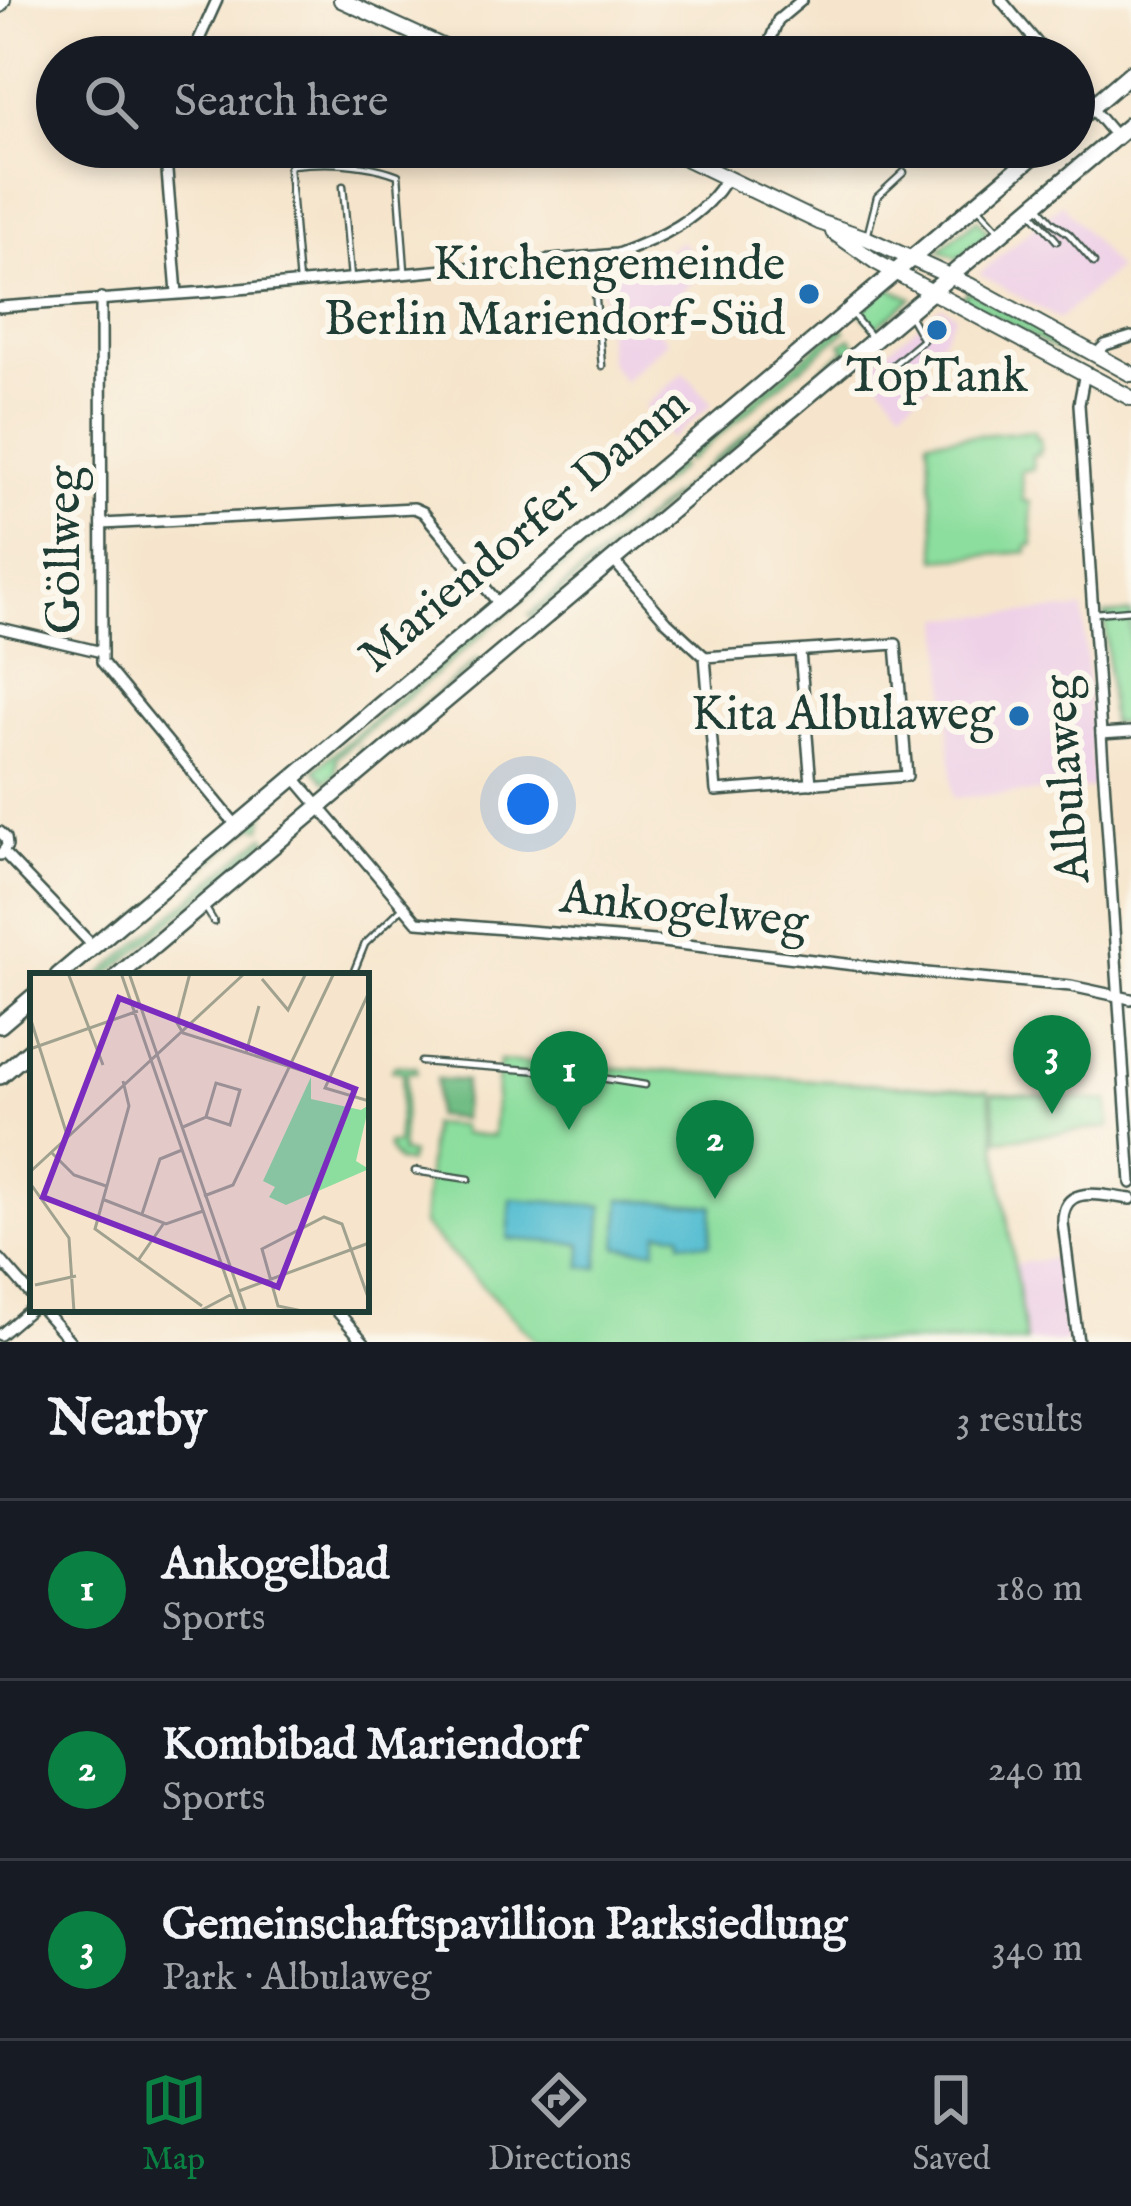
<!DOCTYPE html>
<html lang="en">
<head>
<meta charset="utf-8">
<style>
	body { margin:0; font-family:"IM FELL English",serif; background:#242831; color:#f1f3f6 }
	.you { position:absolute; left:528px; top:804px; width:42px; height:42px; margin:-30px; border:9px solid #fff; border-radius:50%; background:#1a73e8; box-shadow:0 0 0 18px #1a73e833 }
	.badge { display:grid; place-items:center; width:78px; height:78px; border-radius:50%; background:#0b8043; color:#fff; font-size:39px; font-weight:700 }
	.pin { position:absolute; translate:-50% -99px; filter:drop-shadow(0 3px 6px #0008) }
	.pin::after { content:''; position:absolute; top:63px; width:42px; height:36px; background:inherit; clip-path:polygon(0 0,100% 0,50% 100%) }
	.list { margin:0; padding:0; list-style:none }
	h2 { display:flex; justify-content:space-between; align-items:center; height:156px; margin:0; padding:0 48px; font-size:51px }
	h2 small { font-size:39px; font-weight:400; color:#9ea1a6 }
	.list li { display:grid; grid-template-columns:78px 1fr auto; gap:36px; align-items:center; box-sizing:border-box; height:180px; padding:0 48px; border-top:3px solid #363941 }
	.list b { display:block; font-size:45px; white-space:nowrap }
	.list p { margin:0; font-size:39px; white-space:nowrap; color:#9ea1a6 }
	.list em { font-size:39px; font-style:normal; color:#9ea1a6 }
	.icon { flex:none; width:66px; height:66px; fill:none; stroke:currentColor; stroke-width:2; stroke-linecap:round; stroke-linejoin:round }
	.map { position:relative; flex:none; width:1131px; height:1342px; overflow:hidden }
	.search { position:absolute; background:#171b24; box-shadow:0 6px 18px #0003; left:36px; right:36px; top:36px; height:132px; display:flex; align-items:center; gap:30px; box-sizing:border-box; padding:0 42px; border-radius:66px; color:#9ea1a6; font-size:45px }
	.sheet { height:696px; background:#171b24 }
	nav { display:flex; justify-content:space-around; align-items:center; box-sizing:border-box; height:168px; border-top:3px solid #363941; background:#171b24; font-size:33px; color:#9ea1a6 }
	nav a { display:grid; justify-items:center; gap:6px }
	nav .on { color:#0b8043 }
	.map>svg:first-child { display:block }
</style>
</head>
<body>
<div class="map">
<svg width="1131" height="1342" viewBox="0 0 1131 1342">
	<rect width="100%" height="100%" fill="#fbf7ec"/>
	<filter id="ink" filterUnits="userSpaceOnUse"><feTurbulence type="fractalNoise" baseFrequency=".00833" numOctaves="2"/><feDisplacementMap in="SourceGraphic" scale="24" xChannelSelector="R" yChannelSelector="G"/><feConvolveMatrix kernelMatrix="1 2 1 2 8 2 1 2 1" color-interpolation-filters="sRGB"/></filter>
	<filter id="wash" filterUnits="userSpaceOnUse"><feTurbulence type="fractalNoise" baseFrequency=".004" numOctaves="4" result="noise"/><feDisplacementMap in="SourceGraphic" scale="48" xChannelSelector="R" yChannelSelector="G"/><feGaussianBlur stdDeviation="2.7" result="paint"/><feColorMatrix in="noise" values="0 0 0 0 0 0 0 0 0 0 0 0 0 0 0 0 0 1.4 0 .05"/><feComposite in="paint" operator="in"/></filter>
	<g filter="url(#wash)">
		<rect width="100%" height="100%" fill="#f6e5cc"/>
		<g fill="#eed0e7">
			<polygon points="1062,203 1117,269 1059,319 979,274"/>
			<polygon points="681,241 707,269 682,291 686,297 654,325 668,341 623,381 609,360 601,269 634,265 661,255"/>
			<polygon points="941,306 956,315 942,340 915,362 932,382 902,408 868,367"/>
			<polygon points="684,372 712,404 671,439 644,407"/>
			<polygon points="1083,609 1094,788 953,798 942,618"/>
			<polygon points="1054,1258 1067,1342 1026,1342 1014,1264"/>
		</g>
		<g fill="#8cde9e" stroke="#568e69" stroke-width="3">
			<polygon points="1098,133 1100,139 1098,142 1017,210 1016,205 1082,148 1082,143"/>
			<polygon points="977,219 989,233 958,259 939,250"/>
			<polygon points="888,287 912,298 875,328 860,312"/>
			<polygon points="969,291 1080,351 1075,360 962,298"/>
			<polygon points="841,326 845,331 687,462 684,458"/>
			<polygon points="851,338 856,345 699,477 697,474 846,349 841,344"/>
			<polygon points="1034,431 1036,439 1040,439 1041,448 1038,449 1039,454 1032,455 1033,469 1021,471 1023,501 1030,502 1033,545 1027,546 1027,552 937,559 928,439"/>
			<polygon points="678,463 681,467 519,604 516,599"/>
			<polygon points="692,479 694,481 531,618 529,615"/>
			<polygon points="510,604 514,608 336,757 336,774 326,782 315,769"/>
			<polygon points="1131,613 1131,722 1111,724 1105,615"/>
			<polygon points="479,658 481,661 357,764 360,748 369,751"/>
			<polygon points="265,811 262,828 254,826 88,965 85,962"/>
			<polygon points="265,836 268,840 107,976 99,976"/>
			<polygon points="499,1061 988,1091 1026,1342 537,1342 423,1225 431,1124 461,1126 462,1134 493,1136"/>
			<polygon points="395,1065 416,1067 417,1072 407,1072 401,1153 411,1154 408,1163 398,1162 388,1148 388,1144 397,1144 403,1072 392,1070"/>
			<polygon points="992,1093 1108,1101 1110,1127 998,1140"/>
		</g>
		<polygon fill="#71bd85" stroke="#487d5c" stroke-width="3" points="437,1079 465,1081 462,1119 435,1116"/>
		<g fill="#55bed1" stroke="#3a7e82" stroke-width="3">
			<polygon points="511,1199 603,1206 598,1268 581,1267 582,1244 508,1239"/>
			<polygon points="621,1199 713,1206 710,1244 681,1242 681,1234 658,1232 656,1250 617,1247"/>
		</g>
	</g>
	<g filter="url(#ink)">
		<g fill="none" stroke-linecap="round" stroke-linejoin="round">
			<defs>
				<g id="lane">
					<polyline points="343,186 351,278"/>
					<polyline points="977,206 998,229"/>
					<polyline points="1040,208 1052,222 1069,234 1094,263"/>
					<polyline points="1033,214 1057,241"/>
					<polyline points="867,237 877,197 904,172"/>
					<polyline points="592,258 602,366"/>
					<path d="M299,283L289,168L291,165C328,161 363,162 398,175L405,271"/>
					<polyline points="852,314 872,338"/>
					<polyline points="866,354 887,370 923,340 909,315"/>
					<polyline points="1095,613 1131,610"/>
					<polyline points="205,907 214,922"/>
					<polyline points="352,976 365,944 403,907"/>
					<polyline points="421,1062 569,1073 645,1085"/>
					<polyline points="415,1171 469,1179"/>
				</g>
				<g id="street">
					<polyline points="1001,0 1049,57"/>
					<polyline points="768,46 778,20 802,0"/>
					<polyline points="191,57 217,0"/>
					<polyline points="1074,87 1116,137"/>
					<polyline points="165,147 177,293"/>
					<polyline points="101,298 102,662 236,825"/>
					<path d="M0,307L207,292L617,254C659,239 704,218 727,177"/>
					<polyline points="1095,355 1105,345 1131,337"/>
					<polyline points="1085,372 1079,404 1131,1183"/>
					<polyline points="102,524 414,508 423,512 499,604"/>
					<polyline points="613,560 667,622 705,657 716,791 907,776 896,644 705,657"/>
					<polyline points="0,628 102,652"/>
					<polyline points="800,651 811,784"/>
					<polyline points="1101,734 1131,732"/>
					<polyline points="294,777 417,922 654,941 904,971 1071,986 1131,999"/>
					<polyline points="0,832 6,838 7,846 0,855"/>
					<polyline points="4,853 93,946"/>
					<polyline points="0,1259 33,1297"/>
					<polyline points="42,1309 71,1342"/>
					<polyline points="335,1309 364,1342"/>
					<polyline points="0,1335 33,1307"/>
					<path d="M1078,1342L1063,1223C1062,1182 1103,1196 1131,1199"/>
				</g>
				<g id="secondary">
					<polyline points="341,0 466,57"/>
					<polyline points="0,5 3,0"/>
					<polyline points="662,147 819,222 866,238 969,285 1131,374"/>
					<polyline points="833,232 876,262 1131,398"/>
				</g>
				<g id="primary">
					<polyline points="1074,122 1131,73"/>
					<polyline points="58,976 1044,147"/>
					<polyline points="118,976 1131,124"/>
					<polyline points="0,1025 33,997"/>
					<polyline points="0,1076 33,1048"/>
				</g>
			</defs>
			<use href="#lane" stroke="#3f564b" stroke-width="9"/>
			<use href="#street" stroke="#3f564b" stroke-width="14"/>
			<use href="#secondary" stroke="#3f564b" stroke-width="18"/>
			<use href="#primary" stroke="#3f564b" stroke-width="20"/>
			<use href="#lane" stroke="#fff" stroke-width="4.5"/>
			<use href="#street" stroke="#fff" stroke-width="9"/>
			<use href="#secondary" stroke="#fff" stroke-width="14"/>
			<use href="#primary" stroke="#fff" stroke-width="15"/>
		</g>
	</g>
	<g fill="#1f6fb2" stroke="#fbf7ec" stroke-width="4.5">
		<circle cx="809" cy="294" r="12"/>
		<circle cx="937" cy="330" r="12"/>
		<circle cx="1019" cy="716" r="12"/>
	</g>
	<g text-anchor="middle" dominant-baseline="central" stroke-width="12" stroke-linejoin="round" paint-order="stroke">
		<g font-size="48" fill="#1f3d34" stroke="#fbf7ec" text-anchor="end">
			<text x="785" y="266">Kirchengemeinde<tspan x="785" dy="55">Berlin Mariendorf-Süd</tspan></text>
			<text x="937" y="378" text-anchor="middle">TopTank</text>
			<text x="995" y="716">Kita Albulaweg</text>
		</g>
		<g font-size="48" fill="#1f3d34" stroke="#fbf7ec">
			<text transform="translate(525 531) rotate(-40)">Mariendorfer Damm</text>
			<text transform="translate(66 550) rotate(-90)">Göllweg</text>
			<text transform="translate(1068 779) rotate(-94)">Albulaweg</text>
			<text transform="translate(684 911) rotate(6)">Ankogelweg</text>
		</g>
	</g>
	<g transform="translate(30 973)">
		<rect width="339" height="339" fill="#f6e5cc"/>
		<path d="M281,104V126L331,137L339,132L326,188L339,196L256,232L239,224L245,214L233,208Z" fill="#8cde9e"/>
		<path fill="none" stroke="#a0a28f" stroke-width="3" d="M38,0L73,92M91,0L208,339M99,0L216,339M160,0L147,50L153,60L299,106M232,6L258,37L276,0M339,19L295,115L339,128M0,44L37,162M0,76L108,38M216,80L229,33M93,108L99,133L65,256L172,333M153,154L176,144L200,152L210,117L186,110L176,144M21,179L44,202L76,213M0,199L215,0M0,210L39,265L44,339M174,223L203,212L304,0M72,226L136,251L173,238M112,241L130,186L152,177M109,286L134,250M5,312L46,303M209,318L339,270M168,339L202,321M277,339L248,333L232,276L294,244L312,251L339,327"/>
		<path fill="#7b2cbf" fill-opacity="0.15" stroke="#7b2cbf" stroke-width="6" d="M89,25L325,116L248,314L13,224Z"/>
		<rect width="339" height="339" fill="none" stroke="#1f3d34" stroke-width="6"/>
	</g>
</svg>
<div class="you"></div>
<div class="pin badge" style="left:569px;top:1130px">1</div>
<div class="pin badge" style="left:715px;top:1199px">2</div>
<div class="pin badge" style="left:1052px;top:1114px">3</div>
<div class="search"><svg class="icon" aria-label="search" viewBox="0 0 24 24"><circle cx="10" cy="10" r="6"/><path d="M15 15l6 6"/></svg>Search here</div>
</div>
<section class="sheet">
<h2>Nearby<small>3 results</small></h2>
<ul class="list">
<li><span class="badge">1</span><div><b>Ankogelbad</b><p>Sports</p></div><em>180 m</em></li>
<li><span class="badge">2</span><div><b>Kombibad Mariendorf</b><p>Sports</p></div><em>240 m</em></li>
<li><span class="badge">3</span><div><b>Gemeinschaftspavillion Parksiedlung</b><p>Park · Albulaweg</p></div><em>340 m</em></li>
</ul>
</section>
<nav>
<a class="on"><svg class="icon" aria-label="map" viewBox="0 0 24 24"><path d="M3 6l6-2 6 2 6-2v14l-6 2-6-2-6 2zM9 4v14M15 6v14"/></svg>Map</a>
<a><svg class="icon" aria-label="directions" viewBox="0 0 24 24"><path d="M12 3l9 9-9 9-9-9zM9 14v-3h6M13 9l2 2-2 2"/></svg>Directions</a>
<a><svg class="icon" aria-label="saved" viewBox="0 0 24 24"><path d="M7 4h10v16l-5-4-5 4z"/></svg>Saved</a>
</nav>
</body>
</html>
